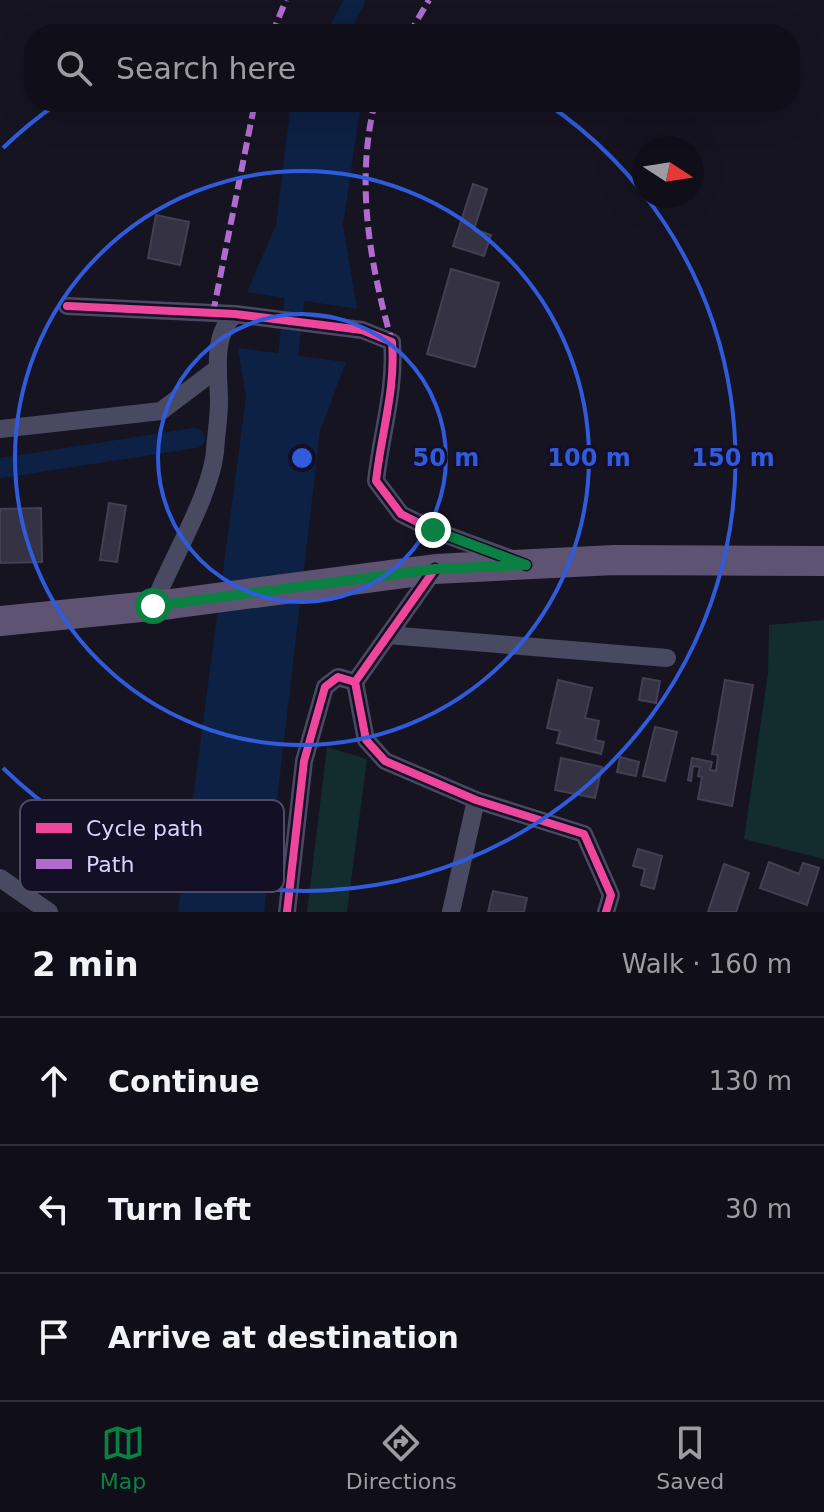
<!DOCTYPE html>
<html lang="en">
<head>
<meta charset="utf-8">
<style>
	body { margin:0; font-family:"DejaVu Sans",sans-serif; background:#191822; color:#f1f3f6 }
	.compass { position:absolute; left:632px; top:136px; width:72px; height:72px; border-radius:50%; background:#100f19; box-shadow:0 8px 32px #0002; rotate:102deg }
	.stop { position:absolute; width:24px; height:24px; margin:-18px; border:6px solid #0b8043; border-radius:50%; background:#fff }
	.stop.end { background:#0b8043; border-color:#fff; box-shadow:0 2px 8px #0008 }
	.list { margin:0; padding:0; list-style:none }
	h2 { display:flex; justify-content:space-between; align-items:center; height:104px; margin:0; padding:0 32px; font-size:34px }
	h2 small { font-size:26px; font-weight:400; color:#9c9ca2 }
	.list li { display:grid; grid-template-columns:52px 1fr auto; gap:24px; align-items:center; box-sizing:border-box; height:128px; padding:0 32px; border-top:2px solid #302f38 }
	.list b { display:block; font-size:30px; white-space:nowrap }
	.list em { font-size:26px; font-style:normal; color:#9c9ca2 }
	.icon { flex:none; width:44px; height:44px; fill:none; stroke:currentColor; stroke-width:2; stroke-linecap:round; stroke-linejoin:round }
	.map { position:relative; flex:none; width:824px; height:912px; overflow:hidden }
	.search { position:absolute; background:#100f19; box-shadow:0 8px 32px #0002; left:24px; right:24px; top:24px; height:88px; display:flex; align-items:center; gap:20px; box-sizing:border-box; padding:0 28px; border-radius:32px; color:#9c9ca2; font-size:30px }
	.sheet { height:488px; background:#100f19 }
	nav { display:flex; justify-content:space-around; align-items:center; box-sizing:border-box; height:112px; border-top:2px solid #302f38; background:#100f19; font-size:22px; color:#9c9ca2 }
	nav a { display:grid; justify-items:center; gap:4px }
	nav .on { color:#0b8043 }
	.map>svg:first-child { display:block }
</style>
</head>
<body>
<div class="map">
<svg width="824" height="912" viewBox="0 0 824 912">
	<rect width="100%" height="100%" fill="#161421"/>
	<g fill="#132c2d">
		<polygon points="824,620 824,859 744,839 768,673 769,625"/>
		<polygon points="327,747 367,759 347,912 307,912"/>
	</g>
	<g fill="#0d2144">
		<polygon points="291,102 361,102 343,225 357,309 247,292 276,225"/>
		<polygon points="238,348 346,362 320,431 264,912 178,912 246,397"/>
	</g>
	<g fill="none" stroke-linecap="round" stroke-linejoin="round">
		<g stroke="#0d2144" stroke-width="20">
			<polyline points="337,34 355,0"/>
			<polyline points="285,380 298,272"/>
			<polyline points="0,468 195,438"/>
		</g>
	</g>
	<g fill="#343243" stroke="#433f54" stroke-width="2">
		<polygon points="473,184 487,189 474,229 491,235 484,256 453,246"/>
		<polygon points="156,215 189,222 180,265 148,258"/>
		<polygon points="451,269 499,283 475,367 427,354"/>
		<polygon points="109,503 126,506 117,562 100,560"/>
		<polygon points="41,508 42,562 0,563 0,509"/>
		<polygon points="643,678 660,681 656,703 639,700"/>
		<polygon points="558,680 592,688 585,718 599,721 595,740 604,742 601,754 557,743 560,731 547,728"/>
		<polygon points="725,680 753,685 732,806 698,799 702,777 698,776 700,767 693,766 691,781 688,780 692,758 712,762 710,770 716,771 718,755 712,754"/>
		<polygon points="655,727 677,732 665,781 643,776"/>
		<polygon points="620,757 639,762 636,776 617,772"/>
		<polygon points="561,758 602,767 595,798 555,790"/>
		<polygon points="638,849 662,856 654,889 641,885 645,869 633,866"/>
		<polygon points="769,862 799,874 803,863 819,868 807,905 760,888"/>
		<polygon points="724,864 749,873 736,912 708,912"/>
		<polygon points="493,891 527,898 524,912 488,912"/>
	</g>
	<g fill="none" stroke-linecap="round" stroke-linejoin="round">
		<g stroke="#4a4962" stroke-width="18">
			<path d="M67,306L235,314L362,330L392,342C396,389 381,434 376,481L401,514L433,530L512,559"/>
			<polyline points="0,429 161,411 218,368"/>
			<path d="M153,606C170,562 211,495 215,451C216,435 219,418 219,402C219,373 211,336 235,314"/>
			<polyline points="388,635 667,658"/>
			<polyline points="355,682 366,740 385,761 476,800 584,834 611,895 606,912"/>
			<polyline points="0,878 49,912"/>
			<polyline points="287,912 304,761 325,687 338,677 355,682 435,569"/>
			<polyline points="451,912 476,800"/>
		</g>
		<polyline stroke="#5e5373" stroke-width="30" points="0,621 171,604 435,569 615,560 824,561"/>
		<g stroke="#b06ccc" stroke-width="6" stroke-dasharray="12 6" stroke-linecap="butt">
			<polyline points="272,34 286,0"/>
			<polyline points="409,34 429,0"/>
			<path d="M375,102C355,182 370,265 392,342"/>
			<polyline points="213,313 255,102"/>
		</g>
		<defs>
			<g id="cycleway">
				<path d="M67,306L235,314L362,330L392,342C396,389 381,434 376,481L401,514L433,530L526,565"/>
				<polyline points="355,682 366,740 385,761 476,800 584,834 611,895 606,912"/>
				<polyline points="287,912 304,761 325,687 338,677 355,682 435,569"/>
			</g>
		</defs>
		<use href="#cycleway" stroke="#130f26" stroke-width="13"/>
		<use href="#cycleway" stroke="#ed469a" stroke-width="8"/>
	</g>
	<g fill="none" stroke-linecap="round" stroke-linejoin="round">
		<polyline stroke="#0b8043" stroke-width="10" points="153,606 435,569 526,565 433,530"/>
	</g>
	<g fill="none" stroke="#305bdc" stroke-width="4">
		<circle cx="302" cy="458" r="144"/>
		<circle cx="302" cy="458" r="287"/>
		<path d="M3 148A431 431 0 0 1 58 103M227 34A431 431 0 0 1 377 34M546 103A431 431 0 1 1 3 768"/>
	</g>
	<rect x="20" y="800" width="264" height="92" rx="12" fill="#130f26" stroke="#4e4a67" stroke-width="2"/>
	<rect x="36" y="823" width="36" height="10" fill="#ed469a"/>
	<rect x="36" y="859" width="36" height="10" fill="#b06ccc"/>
	<g font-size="22" fill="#d9d4ff">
		<text x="86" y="836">Cycle path</text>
		<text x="86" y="872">Path</text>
	</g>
	<circle cx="302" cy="458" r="12" fill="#305bdc" stroke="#130f26" stroke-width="4"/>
	<g font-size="24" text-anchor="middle" font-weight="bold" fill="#305bdc" stroke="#130f26" stroke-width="6" stroke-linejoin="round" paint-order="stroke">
		<text x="446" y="466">50 m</text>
		<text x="589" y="466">100 m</text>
		<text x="733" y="466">150 m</text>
	</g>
</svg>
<svg class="compass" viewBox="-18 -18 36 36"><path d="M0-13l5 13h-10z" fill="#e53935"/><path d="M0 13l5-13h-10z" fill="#9c9ca2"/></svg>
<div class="stop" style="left:153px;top:606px"></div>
<div class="stop end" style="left:433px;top:530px"></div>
<div class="search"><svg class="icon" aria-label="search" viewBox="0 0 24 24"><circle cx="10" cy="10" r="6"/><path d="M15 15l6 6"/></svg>Search here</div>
</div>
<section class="sheet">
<h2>2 min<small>Walk · 160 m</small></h2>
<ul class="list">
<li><svg class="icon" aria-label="ahead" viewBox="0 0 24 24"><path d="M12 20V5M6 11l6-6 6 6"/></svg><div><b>Continue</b></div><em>130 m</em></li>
<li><svg class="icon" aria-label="left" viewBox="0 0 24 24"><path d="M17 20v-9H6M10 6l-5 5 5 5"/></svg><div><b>Turn left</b></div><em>30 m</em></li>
<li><svg class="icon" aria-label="arrive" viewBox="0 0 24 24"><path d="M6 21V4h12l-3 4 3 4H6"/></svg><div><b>Arrive at destination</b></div></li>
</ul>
</section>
<nav>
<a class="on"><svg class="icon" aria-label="map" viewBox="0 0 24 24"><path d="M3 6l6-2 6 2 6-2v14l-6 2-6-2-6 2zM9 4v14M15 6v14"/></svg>Map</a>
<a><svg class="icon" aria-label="directions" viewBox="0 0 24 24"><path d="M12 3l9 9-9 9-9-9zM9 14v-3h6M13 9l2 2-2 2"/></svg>Directions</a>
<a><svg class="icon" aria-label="saved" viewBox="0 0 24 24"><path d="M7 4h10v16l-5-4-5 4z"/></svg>Saved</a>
</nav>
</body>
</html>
